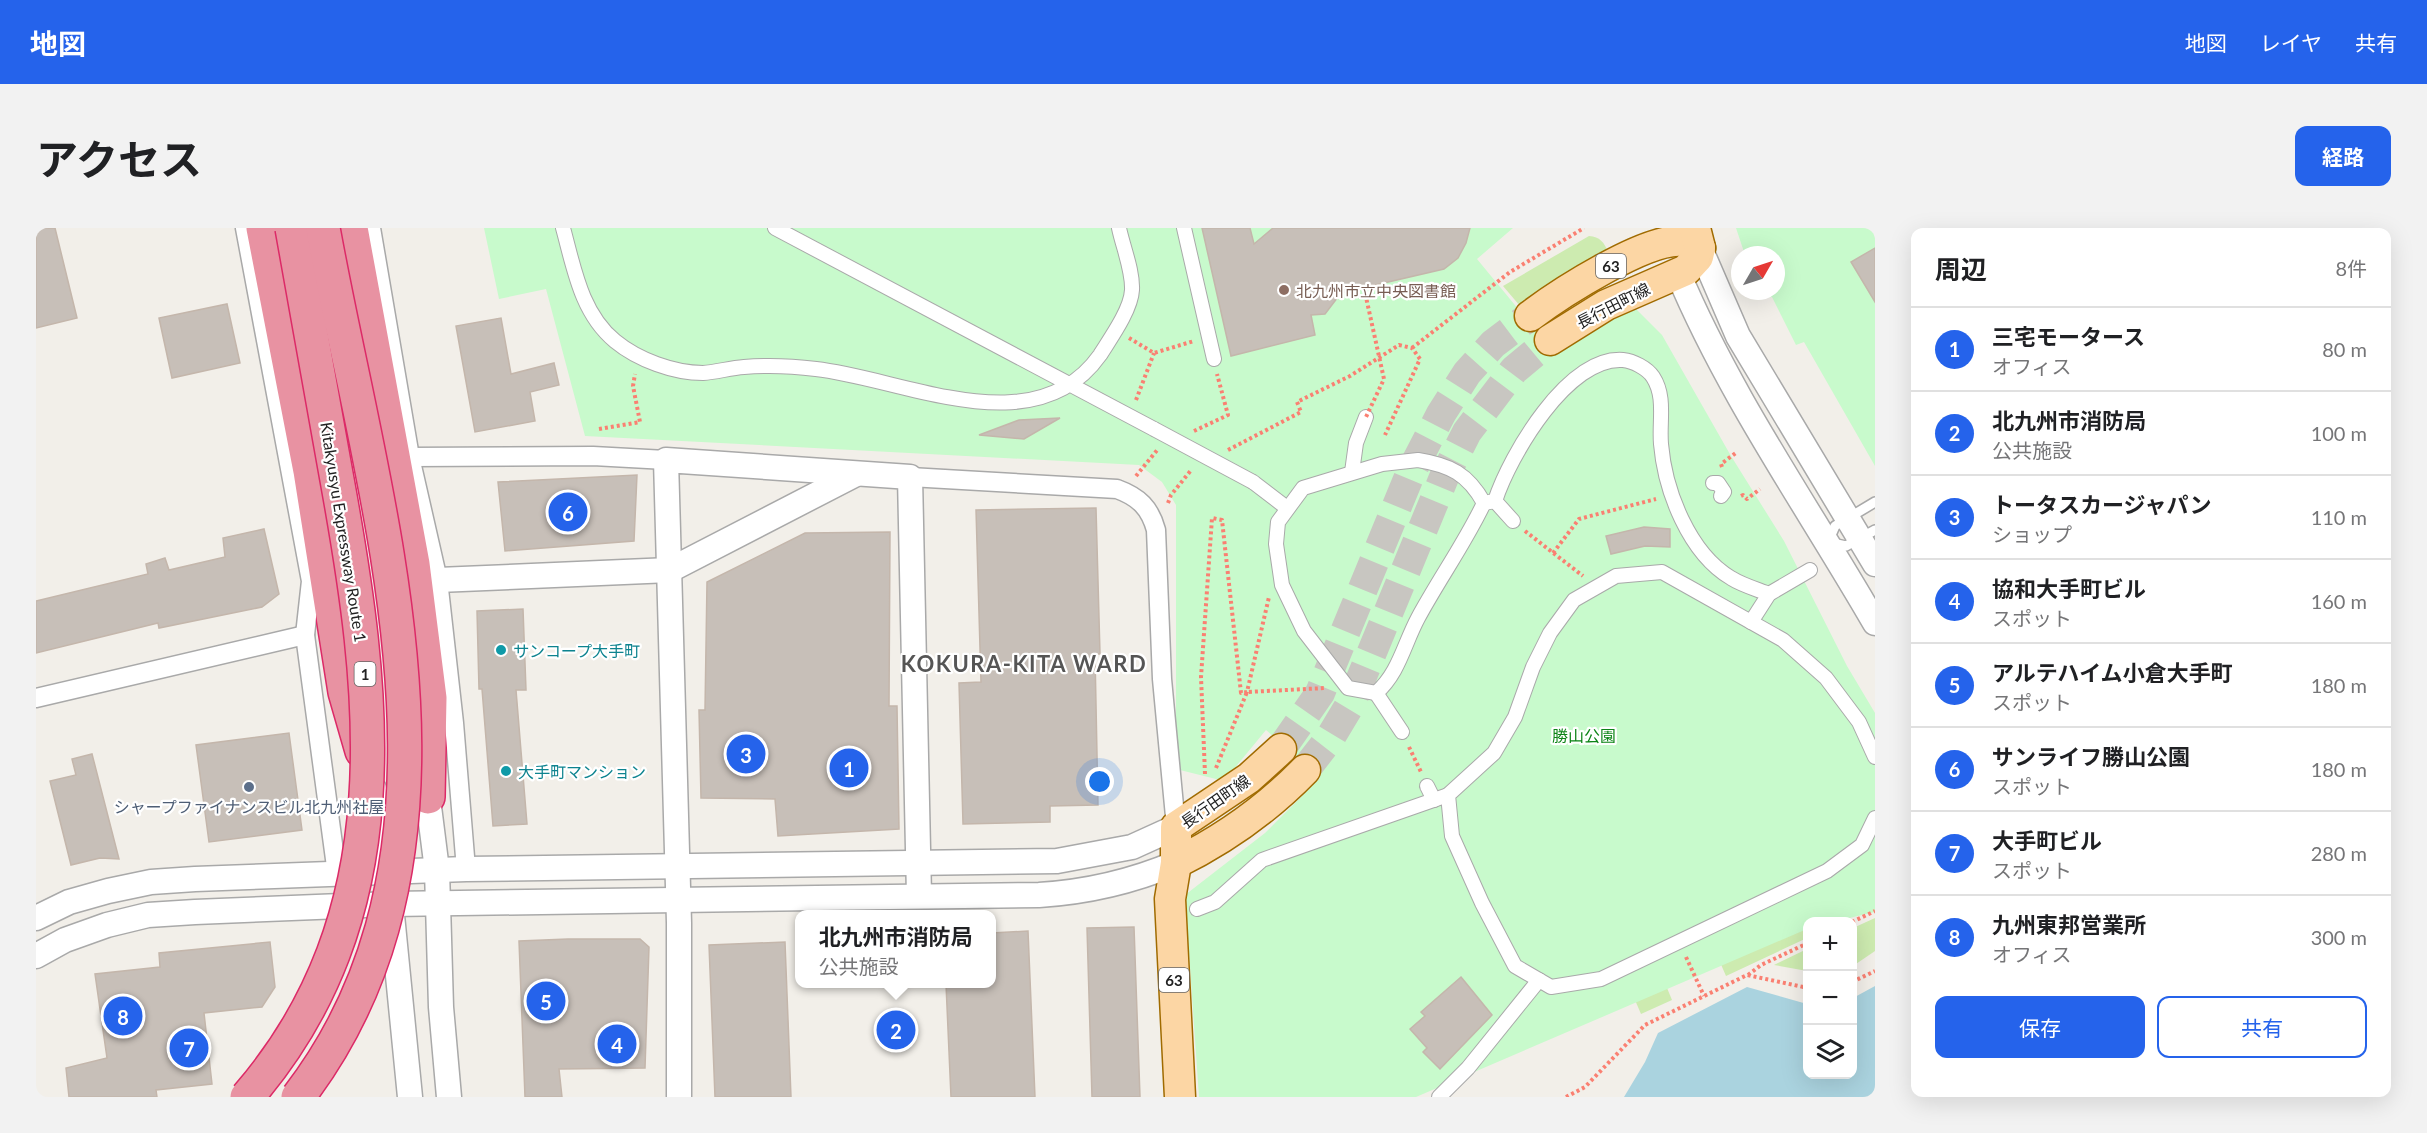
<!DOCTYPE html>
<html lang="ja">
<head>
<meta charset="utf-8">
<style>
	body { margin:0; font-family:Lato,"Noto Sans JP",sans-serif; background:#f2f2f2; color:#202124 }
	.controls { position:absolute; right:18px; bottom:18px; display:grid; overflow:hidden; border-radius:12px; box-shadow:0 6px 24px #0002 }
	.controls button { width:54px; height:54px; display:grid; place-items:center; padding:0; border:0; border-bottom:2px solid #e0e0e0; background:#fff; color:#202124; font:30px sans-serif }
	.compass { position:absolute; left:1695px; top:18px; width:54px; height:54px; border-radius:50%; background:#fff; box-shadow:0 6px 24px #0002; rotate:51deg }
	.you { position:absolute; left:1064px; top:554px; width:21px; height:21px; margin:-15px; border:4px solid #fff; border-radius:50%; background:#1a73e8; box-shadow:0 0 0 9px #1a73e833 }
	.badge { display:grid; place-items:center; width:39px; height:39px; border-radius:50%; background:#2563eb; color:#fff; font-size:20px; font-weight:700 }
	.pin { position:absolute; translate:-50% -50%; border:3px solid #fff; box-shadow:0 2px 6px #0006 }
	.popup { position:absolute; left:759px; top:682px; width:201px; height:78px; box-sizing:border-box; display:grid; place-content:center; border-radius:12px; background:#fff; filter:drop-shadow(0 2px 4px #0005); font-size:20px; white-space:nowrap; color:#757577 }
	.popup b { font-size:22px; color:#202124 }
	.popup::after { content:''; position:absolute; left:50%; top:100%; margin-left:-12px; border:12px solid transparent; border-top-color:#fff }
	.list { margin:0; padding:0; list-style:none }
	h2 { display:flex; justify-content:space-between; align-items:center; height:78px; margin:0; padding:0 24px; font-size:26px }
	h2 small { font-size:20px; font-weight:400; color:#757577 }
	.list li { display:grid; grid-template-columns:39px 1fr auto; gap:18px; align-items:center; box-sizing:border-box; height:84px; padding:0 24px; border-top:2px solid #e0e0e0 }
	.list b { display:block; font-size:22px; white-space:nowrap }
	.list p { margin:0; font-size:20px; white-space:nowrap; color:#757577 }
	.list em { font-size:20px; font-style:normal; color:#757577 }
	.actions { display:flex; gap:12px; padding:18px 24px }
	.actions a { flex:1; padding:14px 0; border:2px solid #2563eb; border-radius:12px; text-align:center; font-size:21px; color:#2563eb }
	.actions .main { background:#2563eb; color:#fff }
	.icon { flex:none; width:33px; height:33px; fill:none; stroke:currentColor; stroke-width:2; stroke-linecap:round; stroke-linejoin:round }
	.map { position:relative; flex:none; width:1839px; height:869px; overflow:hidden; border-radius:12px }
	header { display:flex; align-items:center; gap:36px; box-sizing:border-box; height:84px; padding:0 30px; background:#2563eb; color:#fff }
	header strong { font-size:28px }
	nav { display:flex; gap:33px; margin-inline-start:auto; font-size:21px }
	.intro { display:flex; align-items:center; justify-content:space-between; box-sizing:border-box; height:144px; padding:0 36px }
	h1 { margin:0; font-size:42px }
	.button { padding:15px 27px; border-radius:12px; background:#2563eb; color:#fff; font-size:21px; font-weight:700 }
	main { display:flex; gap:36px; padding:0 36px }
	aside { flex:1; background:#fff; border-radius:12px; box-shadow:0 6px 24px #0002 }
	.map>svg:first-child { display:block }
</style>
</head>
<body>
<header>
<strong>地図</strong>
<nav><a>地図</a><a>レイヤ</a><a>共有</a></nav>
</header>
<div class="intro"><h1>アクセス</h1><a class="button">経路</a></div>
<main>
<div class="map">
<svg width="1839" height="869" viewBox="0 0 1839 869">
	<rect width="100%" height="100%" fill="#f2efe9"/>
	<g fill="#cdebb0">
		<path d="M1553,8C1564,9 1568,14 1572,24L1484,78L1467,58Z"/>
		<polygon points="1829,683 1806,693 1772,694 1771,710 1690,748 1677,718 1704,705"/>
		<polygon points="1839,690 1839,723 1817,738 1817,700"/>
		<polygon points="1771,721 1771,743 1738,737"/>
		<polygon points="1624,743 1636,772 1605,786 1593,758"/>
	</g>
	<g fill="#c8facc">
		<polygon points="448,0 1477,0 1441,31 1520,127 1561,98 1598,79 1626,107 1695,228 1748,313 1811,438 1839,485 1839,684 1800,693 1772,694 1771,701 1380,869 1163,869 1149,667 1229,605 1284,550 1230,502 1188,553 1140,541 1140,277 1126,254 1103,237 549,208 510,61 463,71"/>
		<polygon points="1700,0 1839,0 1839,238 1768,114 1760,117 1736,69 1723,70 1721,63 1740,63 1740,27 1709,27"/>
	</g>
	<polygon fill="#aad3df" points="1839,758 1839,869 1588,869 1609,834 1622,805 1711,759 1771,776 1772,846 1816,846 1817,770"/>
	<g fill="#c7bfb8" stroke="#c4b6ab" stroke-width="1.5">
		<polygon points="0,0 19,0 41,90 0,100"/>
		<polygon points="1166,0 1214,0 1218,16 1237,0 1434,0 1430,15 1422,30 1408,41 1305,65 1289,86 1275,87 1279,107 1195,128"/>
		<polygon points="1839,20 1839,74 1815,34"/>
		<polygon points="191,76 204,135 136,150 123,90"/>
		<polygon points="465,90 475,146 518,135 523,157 494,164 499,193 439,204 420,98"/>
		<polygon points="1024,190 988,211 943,207 983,192"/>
		<polygon points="601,247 598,313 469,323 462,254"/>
		<polygon points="1060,280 1064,426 1059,426 1062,577 1014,578 1014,594 927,596 923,455 945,454 940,282"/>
		<polygon points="1608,299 1634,301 1634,319 1609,318 1575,326 1570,308"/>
		<polygon points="228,301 243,366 226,379 123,400 122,395 0,425 0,373 112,346 110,336 129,330 133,342 189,329 187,310"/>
		<polygon points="854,304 853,478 861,478 863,601 742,608 739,571 665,570 663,482 669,482 671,354 769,305"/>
		<polygon points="487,381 490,462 480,462 491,596 457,598 446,461 443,461 441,383"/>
		<polygon points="253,505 266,602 173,614 160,517"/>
		<polygon points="56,526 83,631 64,630 35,637 14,553 40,547 36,531"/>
		<polygon points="1098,699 1104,869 1056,869 1051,700"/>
		<polygon points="992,703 999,869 915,869 910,756 956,756 956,705"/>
		<polygon points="532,711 604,711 613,719 609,840 523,841 526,869 489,869 483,713"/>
		<polygon points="234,714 239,759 226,779 168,785 176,856 120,862 121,869 33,869 30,840 71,830 59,746 124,739 123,725"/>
		<polygon points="749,714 755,869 679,869 673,717"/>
		<polygon points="1425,749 1456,787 1404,841 1387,824 1391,820 1374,801 1389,788 1385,784"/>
	</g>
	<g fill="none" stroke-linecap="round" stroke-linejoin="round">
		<g stroke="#c8c6c1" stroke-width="30" stroke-dasharray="30 15" stroke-linecap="butt">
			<polyline points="1245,521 1284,465 1375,244 1405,186 1431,145 1457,116 1494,88"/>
			<polyline points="1269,542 1294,510 1315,475 1409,247 1431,204 1478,142 1514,112"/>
		</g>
		<defs>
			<polyline id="service" points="1839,274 1799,298 1792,314 1810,318 1839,302"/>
			<g id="pedestrian">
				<path d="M527,0C538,40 545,85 579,113C602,132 638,145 667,145C681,144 694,140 708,139C732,137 756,138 780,141C869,151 999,219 1064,127C1074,111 1095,82 1096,62C1097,43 1087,19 1083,0"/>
				<polyline points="739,0 1118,201"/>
				<polyline points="1148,0 1178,131"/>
				<path d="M1382,232C1414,237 1432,246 1448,275C1429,315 1403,351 1382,390C1368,416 1363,445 1340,465L1312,460L1268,403L1246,357L1240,316L1242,294L1267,260L1346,236Z"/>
				<polyline points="1316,244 1320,215 1330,189"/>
				<polyline points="1217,254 1251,280"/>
				<polyline points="1677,255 1682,255 1688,264 1685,268"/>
				<polyline points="1459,273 1477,293"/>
				<path d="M1448,275L1459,273C1474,227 1532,128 1587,132C1597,133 1611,140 1617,149C1630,169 1623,193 1625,216C1629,263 1653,325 1695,350C1706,357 1720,361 1733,366"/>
				<polyline points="1715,394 1733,366 1774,342"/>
				<polyline points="1340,465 1366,504"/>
				<polyline points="1839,529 1823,494 1790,450 1747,412 1626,344 1580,348 1538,372 1514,405 1497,439 1479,489 1458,525 1412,567 1416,608 1446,675 1479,738 1515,759 1565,751 1791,643 1826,617 1839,590"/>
				<polyline points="1391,558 1398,572"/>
				<polyline points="1161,681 1179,674 1226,632 1412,567"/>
				<polyline points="1403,869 1432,840 1503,752"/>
			</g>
			<g id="minor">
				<polyline points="209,0 275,353 269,407 301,646"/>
				<polyline points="335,0 374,229 402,352 418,495 430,641"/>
				<polyline points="374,229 557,228 630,232"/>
				<path d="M874,249L1081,261C1103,269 1114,280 1120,302L1126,451L1140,599"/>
				<polyline points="0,470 269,407"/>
			</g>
			<g id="tertiary">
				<polyline points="1664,20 1702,108 1839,336"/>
				<path d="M1642,45C1694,169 1772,279 1839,395"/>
				<polyline points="402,352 634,342 820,246"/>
				<polyline points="390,555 401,642 405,779 413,869"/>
				<polyline points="338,561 349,639"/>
				<polyline points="355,677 374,869"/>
				<polyline points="0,690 33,674 72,663 115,654 159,651 430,641 1021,633 1096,619 1140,599"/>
				<path d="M0,728L29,712L71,697L112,687L159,684L355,676L1003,667C1052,664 1095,654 1140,635"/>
				<polyline points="643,869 643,695 630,232 874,249 883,668"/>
			</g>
			<g id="primary">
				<path d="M1494,88C1523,66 1611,9 1647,13C1654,13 1659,17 1664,20"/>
				<polyline points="1514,112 1570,77 1650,42 1662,29 1664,20 1659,0"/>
				<path d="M1140,635C1189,611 1231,581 1269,542"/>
				<polyline points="1144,869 1134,671 1140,635 1140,599 1213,550 1245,521"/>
			</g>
			<g id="motorway">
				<polyline points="227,0 274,243 309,464 326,523"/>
				<polyline points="315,0 377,336 394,470 392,569"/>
			</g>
		</defs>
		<use href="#service" stroke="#a9a9a9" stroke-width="12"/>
		<use href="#pedestrian" stroke="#a9a9a9" stroke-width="16"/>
		<use href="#minor" stroke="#a9a9a9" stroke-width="21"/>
		<use href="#tertiary" stroke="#a9a9a9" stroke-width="27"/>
		<use href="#primary" stroke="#a06b00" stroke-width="33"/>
		<use href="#motorway" stroke="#dc2a67" stroke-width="36"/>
		<g stroke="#fa8072" stroke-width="4" stroke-dasharray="3 3" stroke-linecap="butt">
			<polyline points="1093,110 1118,125 1158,113"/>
			<polyline points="1376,120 1474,44 1548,0"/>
			<polyline points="1100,172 1118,125"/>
			<polyline points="563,201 604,194 597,158 599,146"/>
			<polyline points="1158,203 1192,187 1181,146"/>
			<polyline points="1192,222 1265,184 1261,174 1314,148 1363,117 1376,120 1384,131 1349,207"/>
			<polyline points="1686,239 1685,236 1701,224"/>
			<polyline points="1100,248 1122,221"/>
			<polyline points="1705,268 1707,267 1711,271 1724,261"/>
			<polyline points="1132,275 1135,267 1156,241"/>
			<polyline points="1489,303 1547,348"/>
			<polyline points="1517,325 1543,291 1620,271"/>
			<polyline points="1373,519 1385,544"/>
			<polyline points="1180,540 1211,464 1290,460"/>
			<polyline points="1169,546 1165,449 1176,290 1186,292 1205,465 1211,464 1233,369"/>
			<polyline points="1816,694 1839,683"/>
			<polyline points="1650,729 1668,768"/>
			<polyline points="1712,747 1725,737 1772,715"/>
			<polyline points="1816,754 1839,743"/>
			<polyline points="1530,869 1549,859 1609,797 1711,747 1772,760"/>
		</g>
		<use href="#service" stroke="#fff" stroke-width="9"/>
		<use href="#pedestrian" stroke="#fff" stroke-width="14"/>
		<use href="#minor" stroke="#fff" stroke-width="18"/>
		<use href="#tertiary" stroke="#fff" stroke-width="24"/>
		<use href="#primary" stroke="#fcd6a4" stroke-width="30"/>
		<use href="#motorway" stroke="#e892a2" stroke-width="33"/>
		<defs>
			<polyline id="pedestrian-bridge" points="1118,201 1217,254"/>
			<g id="motorway-bridge">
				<path d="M211,869C369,687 340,465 300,246C286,164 271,82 256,0"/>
				<path d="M262,869C455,618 337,279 287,0"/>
			</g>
		</defs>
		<use href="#pedestrian-bridge" stroke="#a9a9a9" stroke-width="16" stroke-linecap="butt"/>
		<use href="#motorway-bridge" stroke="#dc2a67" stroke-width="36" stroke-linecap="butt"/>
		<polyline stroke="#fa8072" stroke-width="4" stroke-dasharray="3 3" stroke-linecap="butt" points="1328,60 1348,151 1330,189"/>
		<use href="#pedestrian-bridge" stroke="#fff" stroke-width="14"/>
		<use href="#motorway-bridge" stroke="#e892a2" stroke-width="33"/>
	</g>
	<circle fill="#8d6e63" stroke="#fff" stroke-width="2" cx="1248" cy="62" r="6"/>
	<g fill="#0f9aa8" stroke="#fff" stroke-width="2">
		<circle cx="465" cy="422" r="6"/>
		<circle cx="470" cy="543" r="6"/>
	</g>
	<circle fill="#5c6f8a" stroke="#fff" stroke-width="2" cx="213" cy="559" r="6"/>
	<g text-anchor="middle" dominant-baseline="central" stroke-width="4.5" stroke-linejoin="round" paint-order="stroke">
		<g fill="#fff" stroke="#646464" stroke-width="1.5">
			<rect x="1560" y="26" width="30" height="24" rx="4.5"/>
			<rect x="318.5" y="434" width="21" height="24" rx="4.5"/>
			<rect x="1123" y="740" width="30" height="24" rx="4.5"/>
		</g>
		<g font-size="15" font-weight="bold" fill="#222">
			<text x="1575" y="38">63</text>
			<text x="329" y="446">1</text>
			<text x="1138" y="752">63</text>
		</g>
		<g font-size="16" fill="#785e54" stroke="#fff" text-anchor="start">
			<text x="1260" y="62">北九州市立中央図書館</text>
		</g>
		<g font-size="16" fill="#222" stroke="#fff">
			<text transform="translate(1577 77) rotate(-27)">長行田町線</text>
			<text transform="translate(308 304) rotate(81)">Kitakyusyu Expressway Route 1</text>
			<text transform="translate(1179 573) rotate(-35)">長行田町線</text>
		</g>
		<g font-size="16" fill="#0d838f" stroke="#fff" text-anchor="start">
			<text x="477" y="422">サンコープ大手町</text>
			<text x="482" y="543">大手町マンション</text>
		</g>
		<g font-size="16" fill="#0c8416" stroke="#fff">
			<text x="1548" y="507">勝山公園</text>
		</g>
		<g font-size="16" fill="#4e5e75" stroke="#fff">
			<text x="213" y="578">シャープファイナンスビル北九州社屋</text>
		</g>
		<g font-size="22" font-weight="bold" letter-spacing="1.5" fill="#555" stroke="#fff">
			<text x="988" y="435">KOKURA-KITA WARD</text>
		</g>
	</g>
</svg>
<div class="controls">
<button>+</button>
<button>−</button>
<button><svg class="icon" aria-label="layers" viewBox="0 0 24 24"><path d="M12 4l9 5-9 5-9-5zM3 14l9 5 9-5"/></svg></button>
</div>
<svg class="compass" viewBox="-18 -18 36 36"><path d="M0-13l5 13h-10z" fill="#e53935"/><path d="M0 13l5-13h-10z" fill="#757577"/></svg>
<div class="you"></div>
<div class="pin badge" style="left:813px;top:540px">1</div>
<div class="pin badge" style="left:860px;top:802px">2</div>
<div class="popup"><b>北九州市消防局</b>公共施設</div>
<div class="pin badge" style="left:710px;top:526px">3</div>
<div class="pin badge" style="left:581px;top:816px">4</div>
<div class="pin badge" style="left:510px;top:773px">5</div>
<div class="pin badge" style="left:532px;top:284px">6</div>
<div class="pin badge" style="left:153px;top:820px">7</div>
<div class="pin badge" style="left:87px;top:788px">8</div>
</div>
<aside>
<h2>周辺<small>8件</small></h2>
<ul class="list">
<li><span class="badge">1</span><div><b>三宅モータース</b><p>オフィス</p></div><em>80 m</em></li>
<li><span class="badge">2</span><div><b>北九州市消防局</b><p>公共施設</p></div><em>100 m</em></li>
<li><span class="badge">3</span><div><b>トータスカージャパン</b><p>ショップ</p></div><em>110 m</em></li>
<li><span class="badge">4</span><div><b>協和大手町ビル</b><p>スポット</p></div><em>160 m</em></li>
<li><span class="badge">5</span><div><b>アルテハイム小倉大手町</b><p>スポット</p></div><em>180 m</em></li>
<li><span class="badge">6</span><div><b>サンライフ勝山公園</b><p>スポット</p></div><em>180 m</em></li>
<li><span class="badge">7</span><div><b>大手町ビル</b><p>スポット</p></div><em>280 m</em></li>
<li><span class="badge">8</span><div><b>九州東邦営業所</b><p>オフィス</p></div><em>300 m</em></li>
</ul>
<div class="actions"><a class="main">保存</a><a>共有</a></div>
</aside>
</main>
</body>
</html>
